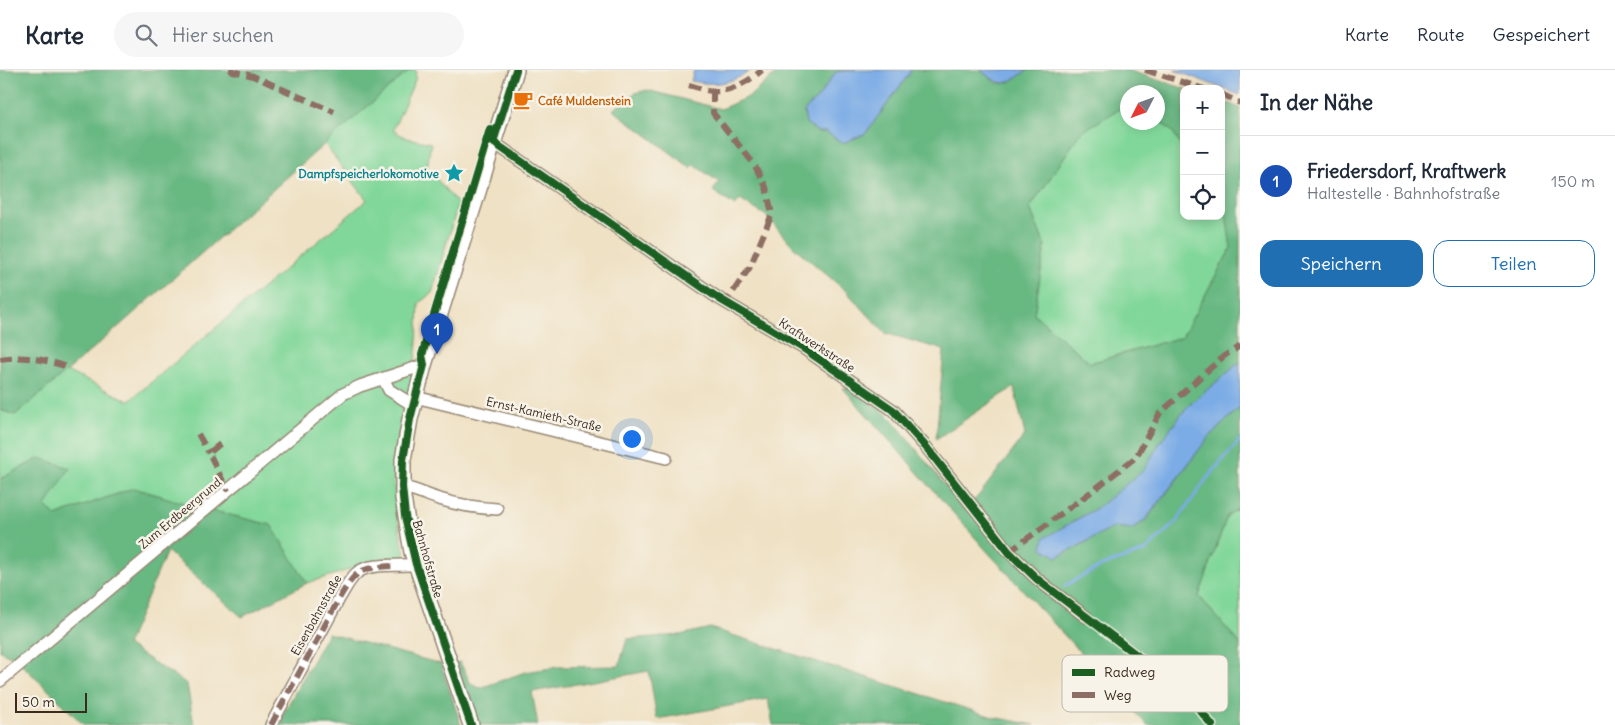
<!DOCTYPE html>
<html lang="de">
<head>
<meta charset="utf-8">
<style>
	body { margin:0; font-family:Delius,sans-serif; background:#f6f6f7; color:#1f2937 }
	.controls { position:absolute; right:15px; top:15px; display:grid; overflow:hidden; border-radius:10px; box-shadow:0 2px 12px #0003 }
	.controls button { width:45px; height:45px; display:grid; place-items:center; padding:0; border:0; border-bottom:1px solid #e0e1e3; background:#fff; color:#1f2937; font:25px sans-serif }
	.compass { position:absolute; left:1120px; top:15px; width:45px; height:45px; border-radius:50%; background:#fff; box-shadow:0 2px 12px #0003; rotate:228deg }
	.scale { position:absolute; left:15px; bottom:12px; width:72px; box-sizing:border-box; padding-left:5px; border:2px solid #3b2a1e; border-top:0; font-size:14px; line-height:18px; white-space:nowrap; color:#3b2a1e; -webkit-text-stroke:4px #f7f3e8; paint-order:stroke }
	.you { position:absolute; left:631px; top:368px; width:18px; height:18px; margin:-12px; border:4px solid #fff; border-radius:50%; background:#1a73e8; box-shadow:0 0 0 8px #1a73e833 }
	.badge { display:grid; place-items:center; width:32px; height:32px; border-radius:50%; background:#1f6fb2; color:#fff; font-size:16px; font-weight:700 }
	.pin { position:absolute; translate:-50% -41px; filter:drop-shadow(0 1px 2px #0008) }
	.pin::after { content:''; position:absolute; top:26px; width:18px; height:15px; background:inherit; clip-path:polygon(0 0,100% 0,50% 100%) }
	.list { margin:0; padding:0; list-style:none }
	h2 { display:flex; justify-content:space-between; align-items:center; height:65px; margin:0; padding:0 20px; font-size:21px }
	h2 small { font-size:16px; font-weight:400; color:#747a83 }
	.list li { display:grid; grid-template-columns:32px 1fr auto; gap:15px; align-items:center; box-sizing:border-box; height:90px; padding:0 20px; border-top:1px solid #e0e1e3 }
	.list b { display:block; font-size:19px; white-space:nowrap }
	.list p { margin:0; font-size:16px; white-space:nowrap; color:#747a83 }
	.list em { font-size:16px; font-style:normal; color:#747a83 }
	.actions { display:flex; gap:10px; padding:15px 20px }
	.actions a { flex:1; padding:11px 0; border:1px solid #1f6fb2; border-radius:15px; text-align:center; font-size:18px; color:#1f6fb2 }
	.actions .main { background:#1f6fb2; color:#fff }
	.icon { flex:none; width:28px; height:28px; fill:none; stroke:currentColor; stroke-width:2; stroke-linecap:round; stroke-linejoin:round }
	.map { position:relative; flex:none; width:1240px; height:655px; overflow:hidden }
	header { display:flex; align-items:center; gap:30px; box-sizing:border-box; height:70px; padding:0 25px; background:#fff; border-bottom:1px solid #e0e1e3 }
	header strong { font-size:24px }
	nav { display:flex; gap:28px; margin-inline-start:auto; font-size:18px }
	.search { width:350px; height:45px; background:#f6f6f7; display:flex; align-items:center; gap:12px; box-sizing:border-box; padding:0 18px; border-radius:28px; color:#747a83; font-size:19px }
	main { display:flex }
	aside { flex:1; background:#fff }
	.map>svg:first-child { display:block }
</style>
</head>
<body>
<header>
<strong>Karte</strong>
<div class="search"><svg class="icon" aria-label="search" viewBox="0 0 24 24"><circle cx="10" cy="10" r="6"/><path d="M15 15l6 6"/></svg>Hier suchen</div>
<nav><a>Karte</a><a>Route</a><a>Gespeichert</a></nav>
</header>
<main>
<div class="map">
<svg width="1240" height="655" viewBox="0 0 1240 655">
	<rect width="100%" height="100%" fill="#f7f3e8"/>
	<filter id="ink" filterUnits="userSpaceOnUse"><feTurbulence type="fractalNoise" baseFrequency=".02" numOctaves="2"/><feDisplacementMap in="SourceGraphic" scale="10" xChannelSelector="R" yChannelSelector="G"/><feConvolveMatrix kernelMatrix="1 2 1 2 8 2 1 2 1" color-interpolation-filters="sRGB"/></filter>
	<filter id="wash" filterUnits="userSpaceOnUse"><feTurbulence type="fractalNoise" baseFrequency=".0096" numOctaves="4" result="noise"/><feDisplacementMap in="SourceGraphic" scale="20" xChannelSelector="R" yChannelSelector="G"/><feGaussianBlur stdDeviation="1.12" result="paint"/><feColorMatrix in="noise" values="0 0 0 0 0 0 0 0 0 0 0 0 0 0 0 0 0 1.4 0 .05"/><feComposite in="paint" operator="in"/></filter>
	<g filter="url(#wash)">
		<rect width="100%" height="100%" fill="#efe1c4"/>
		<g fill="#81d79a" stroke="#5e805c">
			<path d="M410,0H416L415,10L393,60L406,68L431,73L427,98L458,134L432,223L419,233C418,258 417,284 412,309C407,335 398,361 395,388C391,422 399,456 406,490L358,497L307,513L271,455L197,437L134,418L55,446L46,437L40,388L0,409V340L15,345L67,301L129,331L367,130L324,73Z"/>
			<polygon points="1123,37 1127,38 1128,52 1158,52 1158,50 1173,62 1184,81 1184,146 1221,146 1222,111 1231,178 1182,267 1090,293 1034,244 1045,176 1030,138 1081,62"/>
			<polygon points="1240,437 1240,574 1199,526 1227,446"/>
		</g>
		<g fill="#68b882" stroke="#527150">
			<path d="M0,0H410C277,113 150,233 15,345L0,340Z"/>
			<polygon points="780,0 856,0 836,2 817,29 804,41 806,53 818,62 826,62 843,73 865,64 910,3 911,0 980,0 997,13 1008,13 1028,0 1127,0 1186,19 1184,19 1184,81 1173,62 1158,50 1158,22 1128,22 1127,38 1123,37 1081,62 1030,138 1045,176 1034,244 1090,293 1182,267 1231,178 1221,111 1221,30 1240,38 1240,292 1187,337 1159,374 1144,400 1097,438 1044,468 1057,487 1115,457 1133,459 1147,449 1208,368 1240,337 1240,437 1227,446 1199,526 1240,574 1240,655 1147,655 986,480 843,318 851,317 891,348 965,440 979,425 1025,365 1014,317 936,369 944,280 885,263 846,221 794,177 765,145 740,130 735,136 713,121 719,112 694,95 691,98 613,40 635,23 647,20 721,39 750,26"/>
			<polygon points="40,388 70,398 46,436 55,446 134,418 197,437 271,455 307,513 242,547 167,481 127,575 187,614 194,655 84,655 15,588 0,581 0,409"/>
			<polygon points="710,558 993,647 1035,655 773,655 768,629 657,649 649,601 532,622 538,655 476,655 455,593 460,592 471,614 480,618 525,602 558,597 619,596 627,569 680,565"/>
			<polygon points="328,563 441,594 461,655 277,655"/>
		</g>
		<g fill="#7bace6" stroke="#5b6b82">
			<path d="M694,0H751C732,14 714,16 691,11Z"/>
			<polygon points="856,0 911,0 910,3 865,64 843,73 826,62 818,62 806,53 804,41 817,29 836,2"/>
			<path d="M980,0H1028C1004,16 1004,18 980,0Z"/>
			<polygon points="1174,0 1240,0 1240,25 1232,22"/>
			<polygon points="1240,292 1240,337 1208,368 1146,449 1133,459 1115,457 1057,487 1042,478 1044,468 1097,438 1144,400 1159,374 1187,337"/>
		</g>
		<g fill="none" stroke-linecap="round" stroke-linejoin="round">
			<polyline stroke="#7bace6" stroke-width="3" points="1064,516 1104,495 1145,481 1176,452 1208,407 1240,370"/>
		</g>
	</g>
	<g filter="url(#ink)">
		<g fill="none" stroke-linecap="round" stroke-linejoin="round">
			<defs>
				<g id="minor">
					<polyline points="493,72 718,228 803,278 893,340 926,377 1009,482 1037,509 1086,547"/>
					<polyline points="384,310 389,320 413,335"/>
					<polyline points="415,327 666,388"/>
					<path d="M402,417C415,419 426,425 439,429C458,435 477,438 497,439"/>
					<polyline points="0,611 343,324 360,316 424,295"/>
					<path d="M271,655L340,527C345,519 350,508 358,502C372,492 400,497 416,494"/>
				</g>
				<polyline id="secondary" points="471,655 412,482 403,428 403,390 410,349 424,295 516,0"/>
			</defs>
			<use href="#minor" stroke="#958671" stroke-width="14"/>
			<use href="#secondary" stroke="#958671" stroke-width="18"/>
			<use href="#minor" stroke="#fff" stroke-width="11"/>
			<use href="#secondary" stroke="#fff" stroke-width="15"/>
			<g stroke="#8d6e63" stroke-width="6" stroke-dasharray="12 6" stroke-linecap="butt">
				<polyline points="229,0 253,6 334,42"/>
				<polyline points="1145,0 1204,19"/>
				<path d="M689,15C696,17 704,20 712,21C729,23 750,11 762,0"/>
				<polyline points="713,21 713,43 754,94 766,117 772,144 750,197 726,232"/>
				<polyline points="1221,24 1240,33"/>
				<path d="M0,289C24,285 48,290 70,298"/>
				<polyline points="198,364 209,383"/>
				<polyline points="220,374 209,383 228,421"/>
				<polyline points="1009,482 1095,419 1136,387 1160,343 1224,286 1240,276"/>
				<path d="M271,655L340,527C357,499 360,498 393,496"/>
			</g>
			<defs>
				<g id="cycleway">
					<polyline points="516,0 493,72 718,228 803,278 893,340 926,377 1009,482 1037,509 1139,587 1195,634 1212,655"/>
					<polyline points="471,655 416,494 405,446 402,417 403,390 410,349 424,295 422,285 490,59"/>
				</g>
			</defs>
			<use href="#cycleway" stroke="#f7f3e8" stroke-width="11"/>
			<use href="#cycleway" stroke="#1b5e20" stroke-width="8"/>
		</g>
	</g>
	<defs>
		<symbol id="cafe-bare" viewBox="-9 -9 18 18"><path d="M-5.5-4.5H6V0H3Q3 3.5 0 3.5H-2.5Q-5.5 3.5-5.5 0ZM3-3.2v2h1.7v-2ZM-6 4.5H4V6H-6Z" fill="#e8710a" stroke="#f7f3e8" stroke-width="2.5" paint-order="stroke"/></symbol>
		<symbol id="sight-bare" viewBox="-9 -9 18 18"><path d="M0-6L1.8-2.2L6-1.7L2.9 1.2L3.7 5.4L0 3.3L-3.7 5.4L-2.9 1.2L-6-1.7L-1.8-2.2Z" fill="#0f9aa8" stroke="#f7f3e8" stroke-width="2.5" paint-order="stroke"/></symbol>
	</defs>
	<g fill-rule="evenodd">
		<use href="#cafe-bare" x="509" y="16" width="28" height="28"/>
		<use href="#sight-bare" x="440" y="89" width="28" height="28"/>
	</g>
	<g text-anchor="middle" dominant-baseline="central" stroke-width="5" stroke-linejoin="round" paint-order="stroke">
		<g font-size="12" font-weight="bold" fill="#c56008" stroke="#f7f3e8" text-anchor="start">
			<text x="538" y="30">Café Muldenstein</text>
		</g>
		<g font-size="12" font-weight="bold" fill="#0d838f" stroke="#f7f3e8" text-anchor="end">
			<text x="439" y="103">Dampfspeicherlokomotive</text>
		</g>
		<g font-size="12" fill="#3b2a1e" stroke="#f7f3e8">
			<text transform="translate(817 275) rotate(33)">Kraftwerkstraße</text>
			<text transform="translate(544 344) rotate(13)">Ernst-Kamieth-Straße</text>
			<text transform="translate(180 443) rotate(-40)">Zum Erdbeergrund</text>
			<text transform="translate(428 489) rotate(74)">Bahnhofstraße</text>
			<text transform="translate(316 545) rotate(-61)">Eisenbahnstraße</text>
		</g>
	</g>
	<rect x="1062" y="585" width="166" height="57" rx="8" fill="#f7f3e8" stroke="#bfb7ab" stroke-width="1"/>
	<rect x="1072" y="599" width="23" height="7" fill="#1b5e20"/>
	<rect x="1072" y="622" width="23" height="6" fill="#8d6e63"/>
	<g font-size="14" fill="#3b2a1e">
		<text x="1104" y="607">Radweg</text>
		<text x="1104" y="630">Weg</text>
	</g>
</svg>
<div class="controls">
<button>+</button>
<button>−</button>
<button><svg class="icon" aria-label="locate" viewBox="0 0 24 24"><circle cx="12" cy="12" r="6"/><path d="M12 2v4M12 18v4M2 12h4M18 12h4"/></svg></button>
</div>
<svg class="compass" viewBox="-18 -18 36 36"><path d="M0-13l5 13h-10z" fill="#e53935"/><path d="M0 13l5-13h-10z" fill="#747a83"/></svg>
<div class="scale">50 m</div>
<div class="you"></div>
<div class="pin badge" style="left:437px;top:284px;background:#1a4fb4">1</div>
</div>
<aside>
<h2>In der Nähe<small></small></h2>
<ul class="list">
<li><span class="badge" style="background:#1a4fb4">1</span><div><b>Friedersdorf, Kraftwerk</b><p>Haltestelle · Bahnhofstraße</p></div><em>150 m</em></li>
</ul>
<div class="actions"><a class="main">Speichern</a><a>Teilen</a></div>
</aside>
</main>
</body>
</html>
